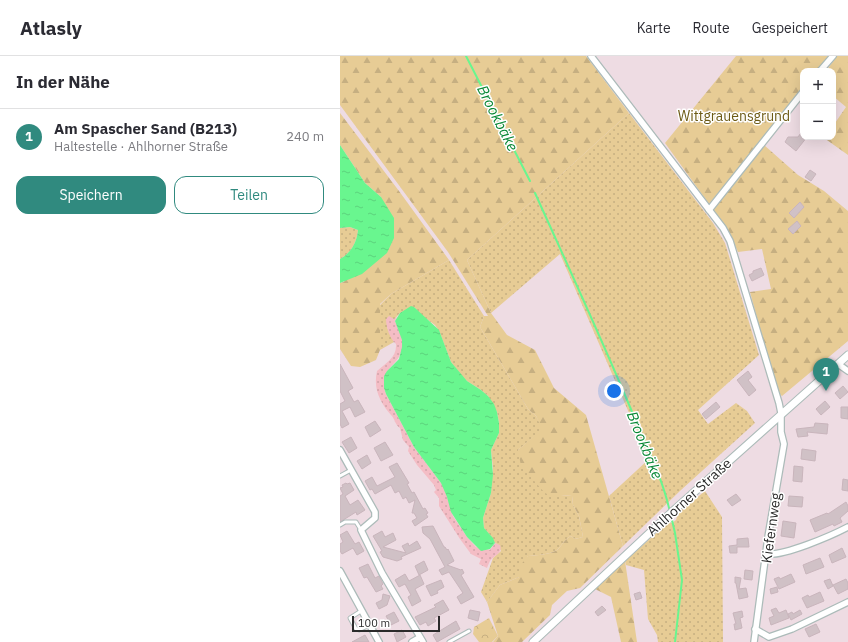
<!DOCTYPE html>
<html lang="de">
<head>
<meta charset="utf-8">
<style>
	body { margin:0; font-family:"IBM Plex Sans",sans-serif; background:#f7f7f7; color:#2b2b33 }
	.controls { position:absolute; right:12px; top:12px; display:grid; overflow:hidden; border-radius:8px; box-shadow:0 4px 16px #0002 }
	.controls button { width:36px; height:36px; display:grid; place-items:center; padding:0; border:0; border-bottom:1px solid #e1e1e2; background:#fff; color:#2b2b33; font:20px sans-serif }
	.scale { position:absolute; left:12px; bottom:10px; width:88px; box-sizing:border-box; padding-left:4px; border:2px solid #2b2b2b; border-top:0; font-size:11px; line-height:14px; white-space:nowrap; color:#2b2b2b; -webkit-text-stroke:3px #fff; paint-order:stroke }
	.you { position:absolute; left:274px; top:335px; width:14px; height:14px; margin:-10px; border:3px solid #fff; border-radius:50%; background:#1a73e8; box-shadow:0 0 0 6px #1a73e833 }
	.badge { display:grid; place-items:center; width:26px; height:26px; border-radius:50%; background:#308a7f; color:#fff; font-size:13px; font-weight:700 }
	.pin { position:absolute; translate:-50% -33px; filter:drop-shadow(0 1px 2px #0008) }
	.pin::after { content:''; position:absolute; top:21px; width:14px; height:12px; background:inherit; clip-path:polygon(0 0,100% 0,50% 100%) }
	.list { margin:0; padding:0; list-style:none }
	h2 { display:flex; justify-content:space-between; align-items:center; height:52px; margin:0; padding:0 16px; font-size:17px }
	h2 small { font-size:13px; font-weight:400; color:#7c7c81 }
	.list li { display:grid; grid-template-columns:26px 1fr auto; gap:12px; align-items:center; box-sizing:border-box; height:56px; padding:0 16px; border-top:1px solid #e1e1e2 }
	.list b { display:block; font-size:15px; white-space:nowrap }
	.list p { margin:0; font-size:13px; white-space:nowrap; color:#7c7c81 }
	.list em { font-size:13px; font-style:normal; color:#7c7c81 }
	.actions { display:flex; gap:8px; padding:12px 16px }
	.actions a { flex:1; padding:9px 0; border:1px solid #308a7f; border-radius:12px; text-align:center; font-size:14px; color:#308a7f }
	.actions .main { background:#308a7f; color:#fff }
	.map { position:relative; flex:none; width:508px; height:586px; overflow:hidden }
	header { display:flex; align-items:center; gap:24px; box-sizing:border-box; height:56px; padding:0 20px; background:#fff; border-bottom:1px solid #e1e1e2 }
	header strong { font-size:19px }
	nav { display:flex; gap:22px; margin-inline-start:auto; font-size:14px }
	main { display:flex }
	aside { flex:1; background:#fff }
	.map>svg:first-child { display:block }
</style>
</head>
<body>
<header>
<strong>Atlasly</strong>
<nav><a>Karte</a><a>Route</a><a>Gespeichert</a></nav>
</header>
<main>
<aside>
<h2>In der Nähe<small></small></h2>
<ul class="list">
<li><span class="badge">1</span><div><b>Am Spascher Sand (B213)</b><p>Haltestelle · Ahlhorner Straße</p></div><em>240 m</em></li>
</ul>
<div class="actions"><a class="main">Speichern</a><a>Teilen</a></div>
</aside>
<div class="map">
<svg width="508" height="586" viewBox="0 0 508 586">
	<defs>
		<pattern id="grass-dots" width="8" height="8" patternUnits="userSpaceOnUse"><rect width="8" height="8" fill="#e7cc95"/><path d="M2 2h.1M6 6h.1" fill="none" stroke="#c6af81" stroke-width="1.8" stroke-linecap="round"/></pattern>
		<pattern id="forest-firs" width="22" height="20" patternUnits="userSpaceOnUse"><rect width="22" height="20" fill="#e7cc95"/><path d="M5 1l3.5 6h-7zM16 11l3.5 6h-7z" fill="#c6af81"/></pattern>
		<pattern id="sand-dots" width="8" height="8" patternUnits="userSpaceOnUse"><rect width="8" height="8" fill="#f4bdc5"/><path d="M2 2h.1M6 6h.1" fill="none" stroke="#d1a3a9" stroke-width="1.8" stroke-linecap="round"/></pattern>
		<pattern id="park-crowns" width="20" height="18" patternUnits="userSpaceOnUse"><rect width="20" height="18" fill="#e7cc95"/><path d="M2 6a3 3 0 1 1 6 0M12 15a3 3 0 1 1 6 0" fill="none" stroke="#c6af81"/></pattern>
		<pattern id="water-ripples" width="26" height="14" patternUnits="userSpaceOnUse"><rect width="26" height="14" fill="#69f68f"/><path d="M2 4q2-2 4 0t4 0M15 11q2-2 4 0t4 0" fill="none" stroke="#5bd37c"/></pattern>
	</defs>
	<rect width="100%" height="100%" fill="#eedce3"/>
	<g fill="url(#grass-dots)">
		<polygon points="289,57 373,167 385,187 419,299 358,354 368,368 396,347 407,355 415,367 341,434 283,490 269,440 309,403 220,198 151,257 127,204"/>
		<path d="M10,171L18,174C17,186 11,197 0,203V172Z"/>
		<path d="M109,204L144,260L140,271L188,353L196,360L203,373L178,394L221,439L232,440L233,449L239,460L243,481L235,483L231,480C224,483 222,490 217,494C208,499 198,499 188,500L179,521L160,529L147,546L141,536L153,502L161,495L157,488L155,487L151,480L144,472L143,462L151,437L153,412L151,394L159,377V367L157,356L148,340L141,334L127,325L121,319L111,306L100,277L95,269L81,259L74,251L60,257L47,271L54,286L40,294V249L51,238Z"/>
		<polygon points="365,435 382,461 383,586 318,586 317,579 308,563 304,514 286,509 285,505 329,466 332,467 336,464 338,457"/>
	</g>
	<g fill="url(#forest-firs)">
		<path d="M0,0H246L289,57L127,204L151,257L167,279L195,294L214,332L246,359L283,490L240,532L227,535L212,549L210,559L182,586H153L158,580L147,546L160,529L179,521V511L188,500C198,499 208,499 217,494C222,490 224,483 231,480L235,483L243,481L239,460L233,449L232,440L221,439L213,442L204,436L181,410L178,394L202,373L196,360L188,353L140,271L144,260H148L108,196L0,49Z"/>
		<polygon points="396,0 490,0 478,15 463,15 463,33 369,148 325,87"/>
		<polygon points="497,0 508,0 508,99 484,82 493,81 493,70 506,51 493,40 493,15 486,15"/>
		<polygon points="0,57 59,135 109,204 51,238 40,248 40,294 36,304 20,311 11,310 0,293 0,227 4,226 41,141 25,127 0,89"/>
		<polygon points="424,89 458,119 484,135 508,155 508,285 442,340 437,336 410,236 431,233 422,193 398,196 392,183 373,153"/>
		<polygon points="285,505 297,586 281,586 271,541 255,533"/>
	</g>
	<path fill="url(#sand-dots)" d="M49,260L54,263L57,261L55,265C57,271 61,277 62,283C66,312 36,308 46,338L74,391L101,427L105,433L113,460L127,481L136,491L150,494L155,487L160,489C163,498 154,499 150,505C149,507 148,509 147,512L139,508L141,503L131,498L120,483L99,450V442L94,436L96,434L94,429L77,409L68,395L69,391L63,384L60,372C55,369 55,363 51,359C40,346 33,333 37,315C46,307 57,301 56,288C50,283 46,271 46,263Z"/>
	<polygon fill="url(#park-crowns)" points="149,562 158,580 152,586 139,586 133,578 134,571"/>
	<g fill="url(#water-ripples)">
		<path d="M0,89L25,127L41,141L54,162V182L47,197L22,218L0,227V203C11,197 17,186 18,174L10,171L0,172Z"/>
		<polygon points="71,250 74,251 99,274 111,306 127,325 141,334 148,340 154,348 157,356 159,367 159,377 151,394 153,419 151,437 143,462 144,472 153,482 155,487 150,493 141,495 127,481 111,456 107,441 101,427 74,391 46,338 44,332 44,320 47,315 59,303 62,291 62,284 55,265 60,257"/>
	</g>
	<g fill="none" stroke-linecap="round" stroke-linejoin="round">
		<g stroke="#69f68f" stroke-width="2">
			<polyline points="126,0 190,125"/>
			<path d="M195,137C227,208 260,279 290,351C304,385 322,420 330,456"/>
			<polyline points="331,460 335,477 342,524 335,586"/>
		</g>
	</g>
	<g fill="#d0c1c6" stroke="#c9b5bc">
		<polygon points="463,74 463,81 467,81 456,95 445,86 448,81 458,81"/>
		<polygon points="470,114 476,118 471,125 465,121"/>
		<polygon points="460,146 464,151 454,162 449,157"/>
		<polygon points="457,165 461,170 453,178 448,173"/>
		<polygon points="421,212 424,219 412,225 409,219 413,217 413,215"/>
		<polygon points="0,308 13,332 8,335 14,346 18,344 25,356 15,361 10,351 2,355 9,368 2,372 0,368 0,348 5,345 0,335"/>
		<polygon points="408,315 412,321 408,324 416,334 409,340 397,324"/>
		<polygon points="503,330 508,336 500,343 495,337"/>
		<polygon points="485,345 490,351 481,359 476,353"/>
		<polygon points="376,346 380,351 366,363 362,358"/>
		<polygon points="501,351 508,351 508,363 501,362"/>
		<polygon points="35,365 41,374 30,381 25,371"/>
		<polygon points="475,367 488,368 487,378 467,376 468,380 458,381 456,373 474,371"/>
		<polygon points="11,381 17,392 9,397 2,386"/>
		<polygon points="45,386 53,399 41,405 34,392"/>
		<polygon points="462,393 476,395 475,405 461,403"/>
		<polygon points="27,399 31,407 22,413 17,405"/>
		<polygon points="57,407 69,427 67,428 72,437 74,436 83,453 85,452 88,457 86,458 88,461 75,470 72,465 77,462 74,457 72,457 75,444 69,447 66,441 63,443 59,435 55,437 51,429 35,438 32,433 30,434 25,425 32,421 37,430 55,421 49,411"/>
		<polygon points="454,410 463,411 462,426 453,425"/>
		<polygon points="503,423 508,424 508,435 502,434"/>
		<polygon points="6,427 7,428 10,427 14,434 5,440 10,449 18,444 25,454 17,459 16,456 0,466 0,440 3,438 0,432 3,431 2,429"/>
		<polygon points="396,438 401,444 392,450 387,444"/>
		<polygon points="449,440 463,441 462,451 448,450"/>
		<polygon points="506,446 508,450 508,455 500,462 502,466 494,470 493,468 475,476 470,464 487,457 488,458"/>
		<polygon points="443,465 456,467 454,482 441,480"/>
		<polygon points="93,470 104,491 105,491 107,494 108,493 114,505 107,509 121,514 122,513 124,517 121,519 134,541 121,548 117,541 123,537 109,516 102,519 99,514 105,511 90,483 83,477 82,471"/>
		<polygon points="7,475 15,488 19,486 24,495 17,499 13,492 2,498 0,495 0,488 3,486 0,479"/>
		<polygon points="42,475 45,481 53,477 56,484 43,491 66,497 62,490 68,487 69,490 77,485 81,492 61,501 62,503 57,505 43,501 40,496 42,495 33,480"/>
		<polygon points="408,482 409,491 397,491 397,497 390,497 389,490 397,489 397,483"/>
		<polygon points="502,492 506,501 492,507 489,499"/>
		<polygon points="480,502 484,511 466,518 463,509"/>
		<polygon points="84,505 88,514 79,519 75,510"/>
		<polygon points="28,508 35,522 39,520 43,528 41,530 43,533 36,536 27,521 24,522 19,512"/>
		<polygon points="405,514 413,515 412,524 404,523"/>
		<polygon points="65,518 69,525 80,519 84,528 75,533 81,545 72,550 68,541 71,539 65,528 59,531 55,524"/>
		<polygon points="451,518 455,526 439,533 434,523 439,521 440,523"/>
		<polygon points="395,521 401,522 399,533 406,532 408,541 399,543 396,527 395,527"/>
		<polygon points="490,523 493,530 488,533 484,525"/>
		<polygon points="506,523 508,527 508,533 498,538 493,529"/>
		<polygon points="101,524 104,531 97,535 98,537 91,540 86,530"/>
		<polygon points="437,531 438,536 431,538 430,533"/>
		<polygon points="300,536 302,542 296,544 294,538"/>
		<polygon points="480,536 484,545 467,552 462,542 468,539 469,541"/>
		<polygon points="43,538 50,540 47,549 39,553 36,547 42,544"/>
		<polygon points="103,544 109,554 94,562 96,565 88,570 86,566 80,569 75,561 96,551 94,549"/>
		<polygon points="262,550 266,554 258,560 255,556"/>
		<polygon points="436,552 439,557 446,554 449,562 431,569 429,562 434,560 431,554"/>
		<polygon points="130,554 140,556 138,565 128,562"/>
		<polygon points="460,554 462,558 451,564 448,558 452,556 453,558"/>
		<polygon points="402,555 403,561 400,562 402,572 395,574 394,568 396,568 393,557"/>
		<polygon points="54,556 59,565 51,569 46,560"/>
		<polygon points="116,565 120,573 97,586 93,579"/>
		<polygon points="476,568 480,576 469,581 465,573"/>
		<polygon points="62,574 66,581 57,586 54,578"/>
		<polygon points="25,579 29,586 12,586"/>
	</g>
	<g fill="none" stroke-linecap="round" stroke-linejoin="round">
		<defs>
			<g id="service">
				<polyline points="0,420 11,414"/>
				<polyline points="0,469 5,466 16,466 21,474"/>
				<polyline points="21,555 10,562 16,573 19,574 29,569"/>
				<polyline points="109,586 129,575"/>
			</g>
			<g id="minor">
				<polyline points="251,0 383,172 390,185 439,347 441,357 441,376 444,388 428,481 414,586"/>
				<polyline points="480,15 493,0"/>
				<polyline points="369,154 463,36"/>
				<polyline points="498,308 508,315"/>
				<polyline points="0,394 35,456 35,462 21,474 42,517 83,586"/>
				<path d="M427,498C444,500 491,480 508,471"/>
				<polyline points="0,515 39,586"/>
				<polyline points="415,573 429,581 452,573 508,546"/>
				<polyline points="72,586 79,582"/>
			</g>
			<polyline id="tertiary" points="193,586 333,455 508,299"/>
		</defs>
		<use href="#service" stroke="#acbbb9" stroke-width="5"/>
		<use href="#minor" stroke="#acbbb9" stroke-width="8"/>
		<use href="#tertiary" stroke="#acbbb9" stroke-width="9"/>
		<use href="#service" stroke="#fff" stroke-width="3"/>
		<use href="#minor" stroke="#fff" stroke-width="5.5"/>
		<use href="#tertiary" stroke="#fff" stroke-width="7"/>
	</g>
	<g text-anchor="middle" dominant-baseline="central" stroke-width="3" stroke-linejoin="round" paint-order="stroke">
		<g font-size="14" fill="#6d5b16" stroke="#fff">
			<text x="394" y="60">Wittgrauensgrund</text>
		</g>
		<g font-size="14" fill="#2b2b2b" stroke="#fff">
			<text transform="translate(349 441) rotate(-42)">Ahlhorner Straße</text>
			<text transform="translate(431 472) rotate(-82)">Kiefernweg</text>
		</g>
		<g font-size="15" font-style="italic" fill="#078734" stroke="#fff">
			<text transform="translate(158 62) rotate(63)">Brookbäke</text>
			<text transform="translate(305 389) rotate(68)">Brookbäke</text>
		</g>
	</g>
</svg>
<div class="controls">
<button>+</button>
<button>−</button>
</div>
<div class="scale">100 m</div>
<div class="you"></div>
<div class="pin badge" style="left:486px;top:335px">1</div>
</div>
</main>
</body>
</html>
